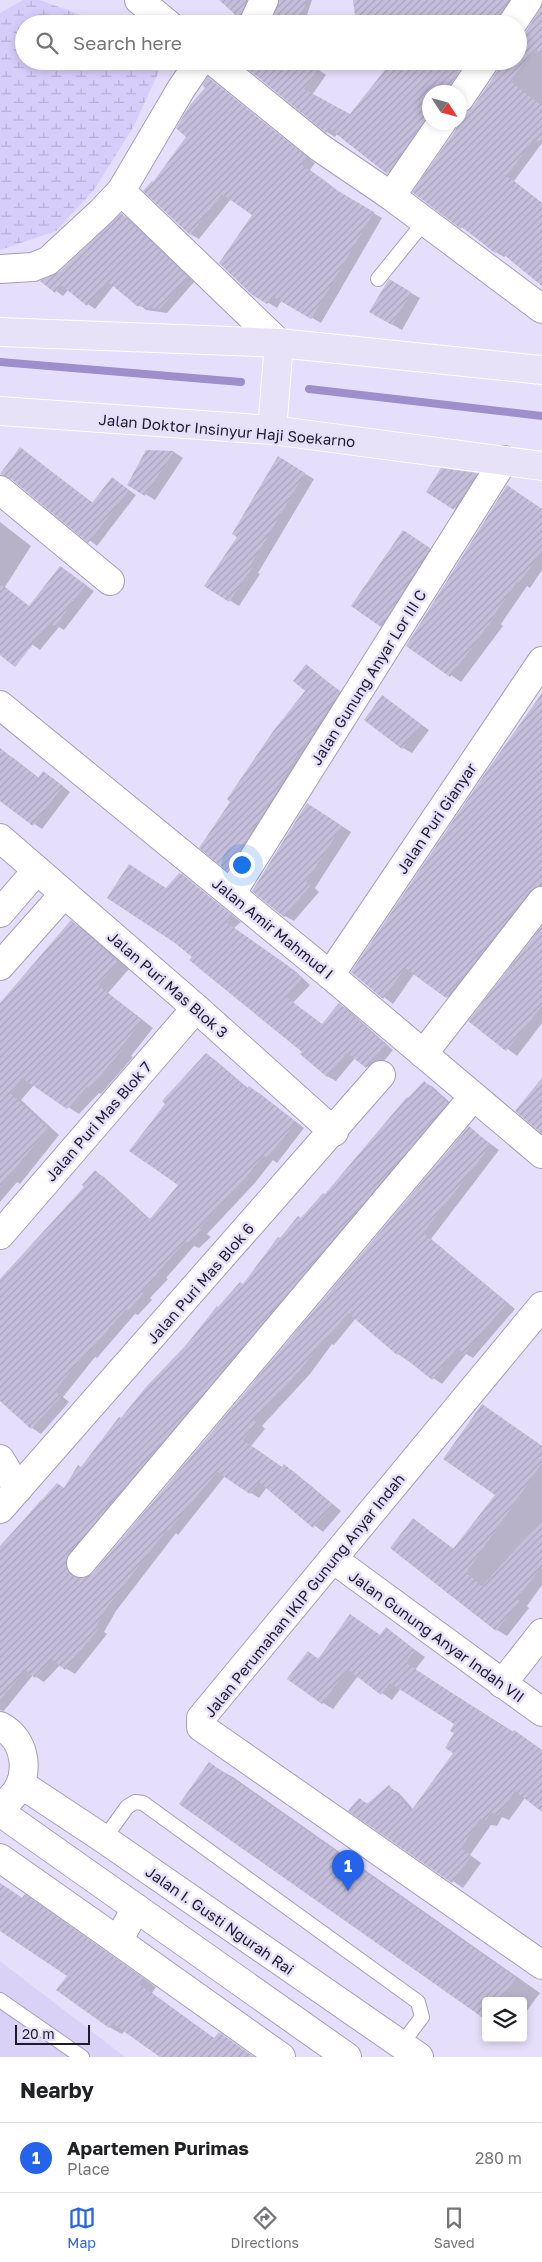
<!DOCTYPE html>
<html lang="en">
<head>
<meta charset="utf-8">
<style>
	body { margin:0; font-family:"Golos Text",sans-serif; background:#f6f6f6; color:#202124 }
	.controls { position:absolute; right:15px; bottom:15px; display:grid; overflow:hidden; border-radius:5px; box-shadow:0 2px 8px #0003 }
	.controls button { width:45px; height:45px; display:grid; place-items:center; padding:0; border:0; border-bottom:1px solid #e0e0e0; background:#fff; color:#202124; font:25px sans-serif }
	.compass { position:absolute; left:422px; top:85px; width:45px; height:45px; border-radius:50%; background:#fff; box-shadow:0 2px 8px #0003; rotate:126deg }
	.scale { position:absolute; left:15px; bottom:12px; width:75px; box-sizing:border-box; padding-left:5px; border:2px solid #1e1c26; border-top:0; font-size:14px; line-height:18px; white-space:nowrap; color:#1e1c26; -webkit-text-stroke:4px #e6dffc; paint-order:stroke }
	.you { position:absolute; left:241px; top:864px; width:18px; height:18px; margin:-12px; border:4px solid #fff; border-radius:50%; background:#1a73e8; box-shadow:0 0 0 8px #1a73e833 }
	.badge { display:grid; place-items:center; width:32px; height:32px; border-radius:50%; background:#2563eb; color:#fff; font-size:16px; font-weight:700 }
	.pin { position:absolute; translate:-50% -41px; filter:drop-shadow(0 1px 2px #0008) }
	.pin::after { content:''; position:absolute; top:26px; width:18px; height:15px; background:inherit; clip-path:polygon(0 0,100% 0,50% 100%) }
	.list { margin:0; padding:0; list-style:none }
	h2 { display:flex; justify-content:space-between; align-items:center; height:65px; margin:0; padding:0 20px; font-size:21px }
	h2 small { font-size:16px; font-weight:400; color:#757577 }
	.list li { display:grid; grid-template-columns:32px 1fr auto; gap:15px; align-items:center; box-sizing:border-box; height:70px; padding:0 20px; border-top:1px solid #e0e0e0 }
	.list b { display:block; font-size:19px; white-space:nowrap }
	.list p { margin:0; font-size:16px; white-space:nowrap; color:#757577 }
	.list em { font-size:16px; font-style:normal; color:#757577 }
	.icon { flex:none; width:28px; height:28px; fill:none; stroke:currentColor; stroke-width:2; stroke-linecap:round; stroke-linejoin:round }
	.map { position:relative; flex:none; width:542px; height:2057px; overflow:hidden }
	.search { position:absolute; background:#fff; box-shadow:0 2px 8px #0003; left:15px; right:15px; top:15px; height:55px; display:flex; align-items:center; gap:12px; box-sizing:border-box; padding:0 18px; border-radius:28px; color:#757577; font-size:19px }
	.sheet { height:135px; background:#fff }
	nav { display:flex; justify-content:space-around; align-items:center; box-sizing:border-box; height:70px; border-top:1px solid #e0e0e0; background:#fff; font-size:14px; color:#757577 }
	nav a { display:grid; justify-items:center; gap:2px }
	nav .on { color:#2563eb }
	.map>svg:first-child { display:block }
</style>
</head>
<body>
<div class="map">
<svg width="542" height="2057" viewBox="0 0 542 2057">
	<defs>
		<pattern id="wetland-marsh" width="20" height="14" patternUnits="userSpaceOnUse" patternTransform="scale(1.25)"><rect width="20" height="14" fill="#d7cdfb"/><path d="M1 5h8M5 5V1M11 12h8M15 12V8" fill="none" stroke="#b8afd7"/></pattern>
		<pattern id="building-hatch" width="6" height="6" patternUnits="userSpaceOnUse" patternTransform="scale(1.25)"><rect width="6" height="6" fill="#c5bfdb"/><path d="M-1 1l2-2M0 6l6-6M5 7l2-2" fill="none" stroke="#a9a4bc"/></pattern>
	</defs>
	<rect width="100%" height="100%" fill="#e6dffc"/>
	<polygon fill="#dad2f6" points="0,1961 125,2057 0,2057"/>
	<polygon fill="url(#wetland-marsh)" points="23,0 40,0 105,24 24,24 24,61 151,61 160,69 134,126 94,190 56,231 0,250 0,13"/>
	<g fill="#0003">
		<polygon points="221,0 252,0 247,24 231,24 235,13"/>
		<polygon points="280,0 312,0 304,24 295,24"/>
		<polygon points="355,0 511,0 494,24"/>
		<polygon points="542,7 542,143 514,181 542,203 542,284 506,255 504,257 496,252 414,192 456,131 460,117 473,126 518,61 526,33"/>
		<polygon points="239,61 306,61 326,75 312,95 350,115 394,61 466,61 451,83 459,89 456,92 430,92 430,122 396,178 338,133 335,137 327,132"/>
		<polygon points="208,79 315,163 310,170 337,190 336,191 382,218 321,323 282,300 277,308 252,293 254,214 231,199 199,239 190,234 154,183 188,137 207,87"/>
		<polygon points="122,215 129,219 194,282 167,313 146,310 114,285 95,309 68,290 63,296 43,281 59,274"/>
		<polygon points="390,281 420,298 402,330 371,312"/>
		<polygon points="147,452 174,452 183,458 155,500 129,484"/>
		<polygon points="28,454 93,503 112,478 136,495 97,546 14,480 1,474"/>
		<polygon points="278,458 314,479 258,573 260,574 239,606 206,586 239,536"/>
		<polygon points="441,470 477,474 484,479 463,513 427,491"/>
		<polygon points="507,486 542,510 542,570 530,588 527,586 501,624 503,626 461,682 407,645"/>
		<polygon points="0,522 31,546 5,587 30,607 61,567 94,591 64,630 59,627 40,650 0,621"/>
		<polygon points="404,531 439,555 391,631 381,626"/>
		<polygon points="307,666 349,698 237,875 201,848 307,691"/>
		<polygon points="542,695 542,895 456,1003 414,974 393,1004 352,972"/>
		<polygon points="382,697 429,730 412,753 403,748"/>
		<polygon points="0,754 12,757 39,778 51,777 70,792 42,829 0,801"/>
		<polygon points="317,810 351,832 315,888 319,892 294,921 285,916"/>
		<polygon points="182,875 241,922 234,928 295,971 310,985 293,1003 323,1025 339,1004 347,1009 393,1050 375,1072 355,1058 336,1081 327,1076 304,1052 194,957 166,889"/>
		<polygon points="71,922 82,928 129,969 108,993 153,1028 131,1056 133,1057 101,1094 99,1093 79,1114 34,1085 21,1100 59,1135 20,1184 17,1182 0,1202 0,1006"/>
		<polygon points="542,939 542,1023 517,1056 470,1021"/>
		<polygon points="206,1054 215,1060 249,1089 259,1093 304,1128 277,1163 273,1160 254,1184 207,1234 211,1237 199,1248 194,1246 166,1278 168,1279 150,1298 152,1300 138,1315 135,1314 97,1358 95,1357 63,1397 69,1402 41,1434 32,1428 0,1400 0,1284 85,1187 95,1172 104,1177 151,1220 180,1185"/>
		<polygon points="424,1082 433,1087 456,1108 75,1575 79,1580 87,1579 94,1574 469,1128 499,1150 431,1239 515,1309 473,1358 466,1354 442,1384 398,1354 356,1318 334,1345 332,1344 310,1374 262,1426 265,1429 251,1446 283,1468 284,1466 293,1471 341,1511 323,1532 267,1487 259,1498 225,1476 178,1535 176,1533 116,1611 104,1632 107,1634 75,1674 60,1665 44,1682 33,1675 3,1712 0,1710 0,1549 41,1500 43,1502 65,1489 121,1419 219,1308 244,1285 280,1240 325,1195"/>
		<polygon points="482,1405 542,1446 542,1585 527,1606 529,1608 507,1636 497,1630 413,1519 455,1550 497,1494"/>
		<polygon points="386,1629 425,1657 415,1670 542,1750 542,1811 525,1798 509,1820 502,1817 497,1826 491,1825 470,1855 481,1863 463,1888 350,1810 359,1799 368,1804 389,1787 399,1793 413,1809 455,1752 456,1724 401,1688 392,1700 358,1676 333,1709 323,1703 308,1653 319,1659 381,1636"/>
		<polygon points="209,1764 233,1777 540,1993 523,2016 523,2001 486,2001"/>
		<polygon points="0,1883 23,1899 38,1903 156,1987 152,1993 215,2039 219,2034 254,2057 161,2057 125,2030 122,2034 109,2027 68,1975 0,1928"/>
	</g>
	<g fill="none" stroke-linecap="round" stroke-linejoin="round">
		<g stroke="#9e8ecc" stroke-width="8">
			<polyline points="0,362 241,382"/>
			<polyline points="309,389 542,416"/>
		</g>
	</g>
	<g fill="url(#building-hatch)">
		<polygon points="219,0 247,0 239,18"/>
		<polygon points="279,0 307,0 298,24 270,24"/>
		<polygon points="353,0 509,0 499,15 496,24 356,24"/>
		<polygon points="542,6 542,55 535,49 510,81 542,106 542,144 534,138 507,176 542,203 542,286 498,250 495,253 462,227 461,229 412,192 455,131 458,122 460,122 460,114 467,112 473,107 498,70 500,61 518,61 518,38 525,33"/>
		<polygon points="238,61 307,61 318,69 304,89 350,114 392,61 466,61 446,92 430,92 430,113 387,174 330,129 326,133"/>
		<polygon points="208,77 307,157 301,164 329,184 328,185 374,212 311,319 272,296 267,304 251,294 219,263 252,215 222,194 190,235 143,191 152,181 153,182 186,137 176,128 190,105 205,88 202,85"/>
		<polygon points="121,213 188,277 159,309 137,306 107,281 87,306 61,285 55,293 40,281 59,272"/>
		<polygon points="389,279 411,292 392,325 369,312"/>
		<polygon points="20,447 92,503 112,477 129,490 88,543 10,478 0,474"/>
		<polygon points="146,450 174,451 145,496 127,485"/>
		<polygon points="278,456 305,473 250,566 252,568 229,602 204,586 237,537 232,534"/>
		<polygon points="441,468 477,473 454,510 426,492"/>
		<polygon points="507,485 542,509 542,551 519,583 517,582 492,618 493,619 450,677 406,646"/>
		<polygon points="403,530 430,548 381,627 351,606"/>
		<polygon points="60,566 86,585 55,626 50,623 15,667 0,655 0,584 29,606"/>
		<polygon points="306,664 340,692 313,731 314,732 294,760 295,761 279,784 281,785 227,871 199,848 230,802 227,799 274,730 305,691 293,681"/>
		<polygon points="542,693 542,886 536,887 530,891 446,998 405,968 383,999 351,972 486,772"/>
		<polygon points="382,695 421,724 402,749 364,720"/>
		<polygon points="0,748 38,778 43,771 63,786 33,826 0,801"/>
		<polygon points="307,803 342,826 306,882 310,886 284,917 252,891"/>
		<polygon points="129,864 166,888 179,873 182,874 233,916 227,923 287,965 303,980 286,997 322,1024 339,1003 385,1045 366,1068 347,1053 327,1077 300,1054 302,1052 189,960 192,957 175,943 107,898"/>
		<polygon points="71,920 118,962 98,985 142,1021 120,1048 122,1050 89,1089 87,1087 67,1109 22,1078 10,1093 48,1128 0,1187 0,1003"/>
		<polygon points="542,926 542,1006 506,1051 468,1021"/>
		<polygon points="206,1053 247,1089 249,1086 296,1122 267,1158 263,1155 245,1179 199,1228 202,1231 189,1244 185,1241 158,1272 160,1274 142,1292 143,1294 128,1311 126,1309 87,1354 85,1353 55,1391 61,1396 31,1429 0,1401 0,1279 84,1187 82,1185 95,1170 149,1220 178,1185 129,1151 165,1104 162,1101"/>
		<polygon points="542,1078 542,1134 515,1111"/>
		<polygon points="424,1081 448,1103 69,1553 66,1561 67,1569 71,1575 79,1578 87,1577 93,1573 469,1126 491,1145 423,1233 507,1303 464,1354 457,1348 432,1380 399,1353 397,1355 348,1313 325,1341 323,1340 301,1369 254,1420 257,1423 243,1440 282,1467 284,1464 333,1505 313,1528 259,1482 250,1494 217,1472 168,1531 167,1529 108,1606 96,1626 99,1628 65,1670 52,1659 35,1678 25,1670 0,1700 0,1546 57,1483 64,1488 78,1465 81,1467 119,1417 121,1418 145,1388 187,1344 217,1306 218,1307 240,1282 243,1284 278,1237 280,1238 298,1216 301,1218 323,1193 325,1194 407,1097 408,1098"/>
		<polygon points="482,1404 542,1446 542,1463 466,1573 482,1586 542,1520 542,1566 517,1599 520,1601 496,1631 390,1548 413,1518 453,1549 495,1495 443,1459"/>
		<polygon points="350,1614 380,1635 386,1627 415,1650 406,1663 512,1732 514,1730 542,1750 542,1812 515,1791 498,1815 491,1812 486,1820 480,1819 461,1848 471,1856 452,1883 348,1811 359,1798 367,1804 389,1785 411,1811 453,1753 445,1748 454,1733 450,1731 454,1724 390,1683 381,1695 347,1669 322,1704 287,1679 308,1651 318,1659"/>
		<polygon points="209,1762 516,1978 500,2001 486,2001 486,2020 179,1804"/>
		<polygon points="0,1883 22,1898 25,1894 144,1979 140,1985 214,2038 219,2032 254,2057 160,2057 112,2023 109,2028 56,1990 67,1976 0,1931"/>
	</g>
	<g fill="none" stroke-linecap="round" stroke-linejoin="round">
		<defs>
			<g id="service">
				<polyline points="378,279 425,221"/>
				<polyline points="104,1839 127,1807 135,1802 143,1803 418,2002 422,2017 401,2045"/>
				<polyline points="0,2000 82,2057"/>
			</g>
			<g id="minor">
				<polyline points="139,0 168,24"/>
				<polyline points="253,24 264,0"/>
				<polyline points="512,24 528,0"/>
				<polyline points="213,61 319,147 391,196 542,309"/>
				<polyline points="460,98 485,61"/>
				<polyline points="121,191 279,343"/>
				<polyline points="391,196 442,122"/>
				<polyline points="0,269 33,267 48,261 101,212 121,191 181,89 200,61"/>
				<polyline points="0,490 110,581"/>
				<polyline points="0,705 330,975 542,1154"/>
				<polyline points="0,838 196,1008 334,1132"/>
				<polyline points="231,894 504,460"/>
				<polyline points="0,913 37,870"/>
				<polyline points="0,966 64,894"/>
				<polyline points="330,975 542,661"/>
				<polyline points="423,1054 542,901"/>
				<polyline points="0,1235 196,1008"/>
				<polyline points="542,1306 201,1718 201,1727 542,1965"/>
				<polyline points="0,1459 18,1489"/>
				<polyline points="0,1509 381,1075"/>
				<polyline points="333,1559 542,1712"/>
				<polyline points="81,1563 473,1097"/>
				<polyline points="502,1684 542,1633"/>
				<path d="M0,1726C28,1740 31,1779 10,1799"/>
				<polyline points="21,1784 104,1839 419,2057"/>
				<polyline points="0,1812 347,2057"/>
				<polyline points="0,1858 118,1941"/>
				<polyline points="136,1908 118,1941 281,2057"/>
			</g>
			<g id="primary">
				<polyline points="0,332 279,343 542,370"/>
				<polyline points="0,411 272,430 542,466"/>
				<polyline points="272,430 279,343"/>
			</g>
		</defs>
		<use href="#service" stroke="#a49eb9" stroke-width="16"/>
		<use href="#minor" stroke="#a49eb9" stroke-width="30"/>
		<use href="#primary" stroke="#fff" stroke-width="30"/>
		<use href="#service" stroke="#fff" stroke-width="14"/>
		<use href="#minor" stroke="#fff" stroke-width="28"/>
		<use href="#primary" stroke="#e7e2f7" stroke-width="28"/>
	</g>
	<g text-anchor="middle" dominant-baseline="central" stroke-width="5" stroke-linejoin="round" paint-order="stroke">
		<g font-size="15" fill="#1e1c26" stroke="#e6dffc">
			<text transform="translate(227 430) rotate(5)">Jalan Doktor Insinyur Haji Soekarno</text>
			<text transform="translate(368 677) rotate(-58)">Jalan Gunung Anyar Lor III C</text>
			<text transform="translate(436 818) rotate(-56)">Jalan Puri Gianyar</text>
			<text transform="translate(273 928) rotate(39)">Jalan Amir Mahmud I</text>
			<text transform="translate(168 984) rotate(41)">Jalan Puri Mas Blok 3</text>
			<text transform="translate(98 1121) rotate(-49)">Jalan Puri Mas Blok 7</text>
			<text transform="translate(200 1283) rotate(-49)">Jalan Puri Mas Blok 6</text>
			<text transform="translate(304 1595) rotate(-51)">Jalan Perumahan IKIP Gunung Anyar Indah</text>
			<text transform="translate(437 1636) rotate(36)">Jalan Gunung Anyar Indah VII</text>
			<text transform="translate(220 1920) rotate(35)">Jalan I. Gusti Ngurah Rai</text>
		</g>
	</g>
</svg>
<div class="controls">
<button><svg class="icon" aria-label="layers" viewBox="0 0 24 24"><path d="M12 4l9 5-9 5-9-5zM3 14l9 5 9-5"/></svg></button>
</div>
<svg class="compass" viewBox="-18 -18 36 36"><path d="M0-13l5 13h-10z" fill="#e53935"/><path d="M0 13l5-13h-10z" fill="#757577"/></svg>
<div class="scale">20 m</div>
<div class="you"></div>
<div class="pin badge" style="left:348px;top:1891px">1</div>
<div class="search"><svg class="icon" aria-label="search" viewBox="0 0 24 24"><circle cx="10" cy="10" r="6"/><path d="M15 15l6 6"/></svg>Search here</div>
</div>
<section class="sheet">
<h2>Nearby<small></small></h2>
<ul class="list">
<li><span class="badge">1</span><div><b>Apartemen Purimas</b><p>Place</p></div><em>280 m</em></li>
</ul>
</section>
<nav>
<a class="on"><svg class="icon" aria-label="map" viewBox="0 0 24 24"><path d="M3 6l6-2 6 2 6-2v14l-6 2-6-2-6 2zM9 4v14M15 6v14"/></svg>Map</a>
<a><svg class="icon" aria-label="directions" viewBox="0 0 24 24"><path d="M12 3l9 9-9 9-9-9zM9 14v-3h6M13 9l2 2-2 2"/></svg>Directions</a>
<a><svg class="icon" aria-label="saved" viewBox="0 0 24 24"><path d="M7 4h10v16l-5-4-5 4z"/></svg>Saved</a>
</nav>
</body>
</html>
